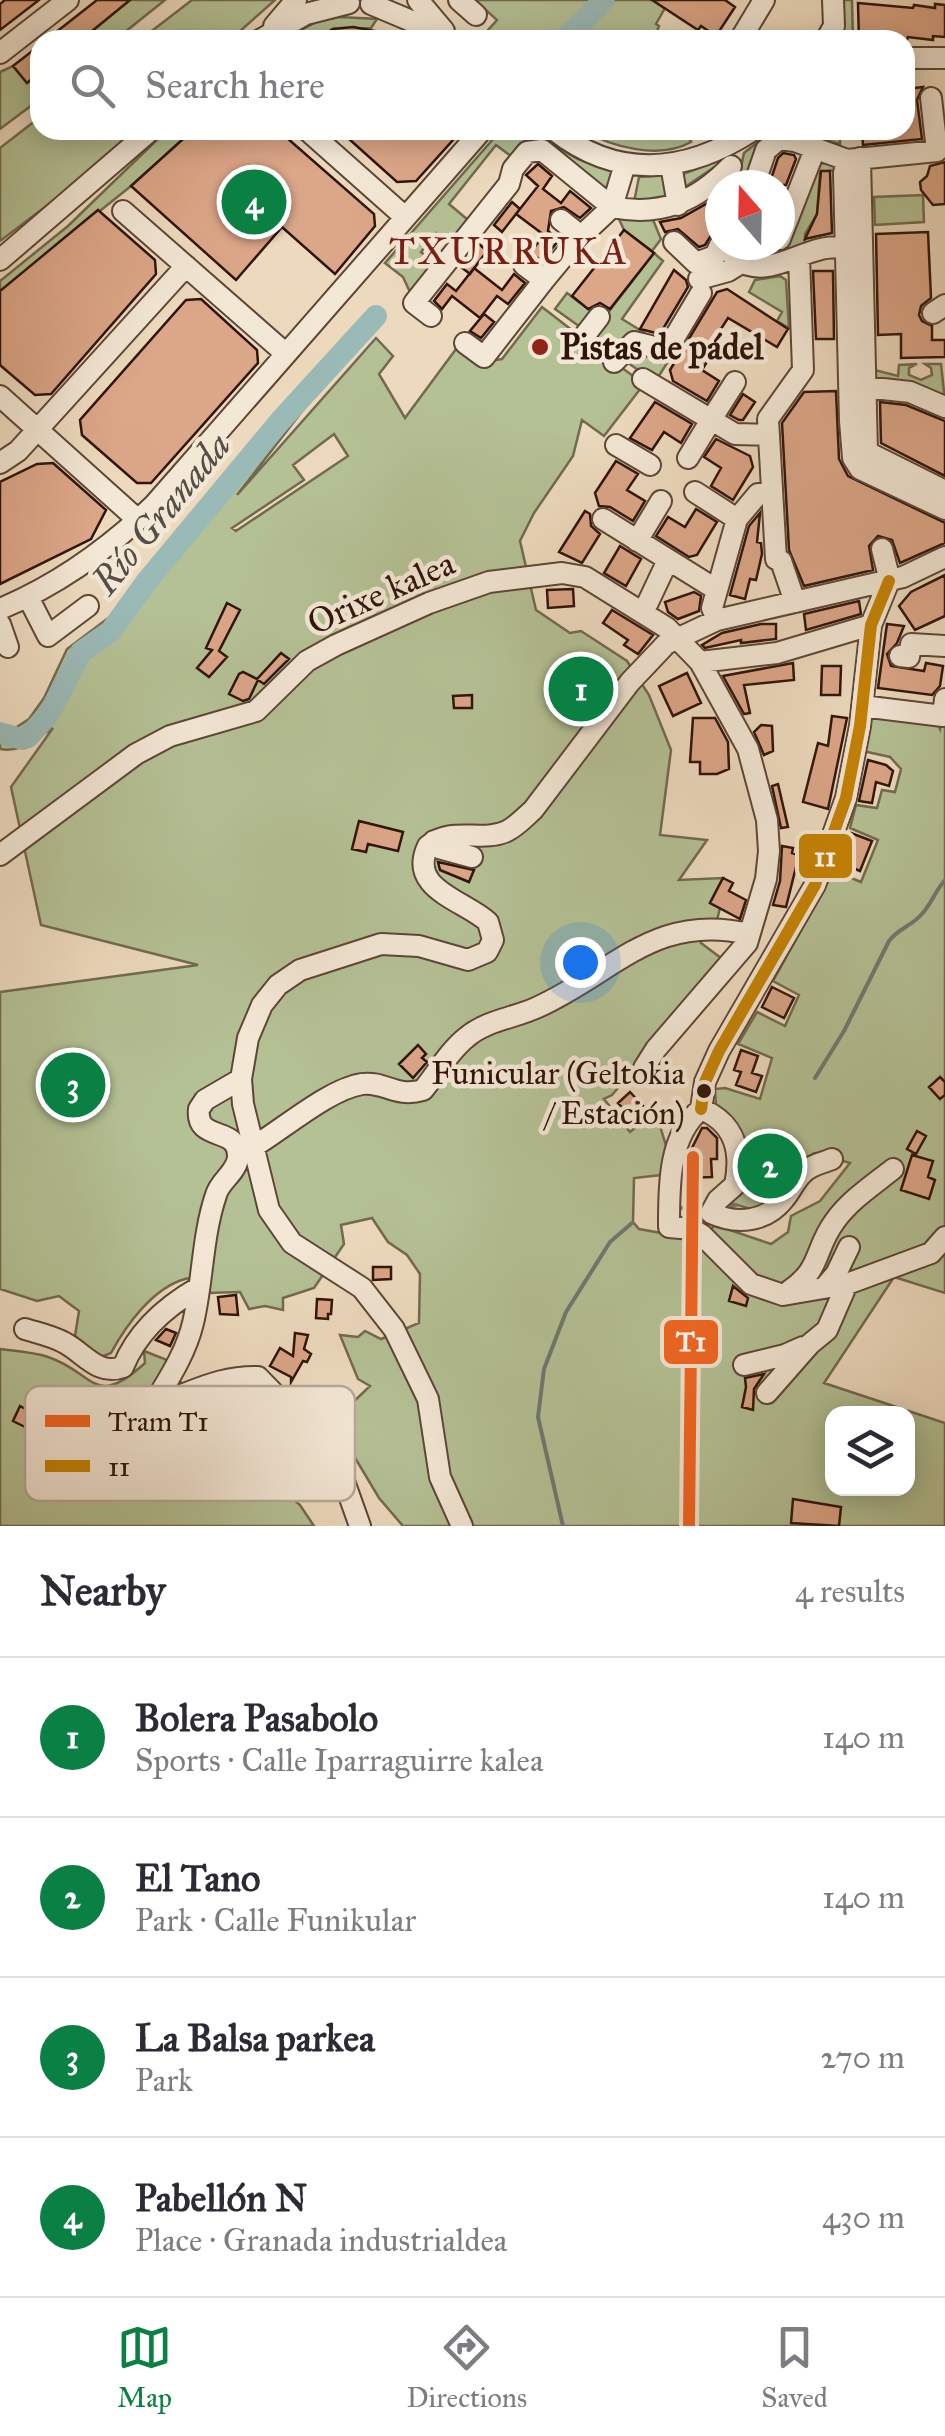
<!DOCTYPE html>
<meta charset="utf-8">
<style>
body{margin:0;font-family:"IM FELL Great Primer",serif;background:#f7f7f7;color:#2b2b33}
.controls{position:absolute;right:30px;bottom:30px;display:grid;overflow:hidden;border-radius:20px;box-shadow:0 5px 25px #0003}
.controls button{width:90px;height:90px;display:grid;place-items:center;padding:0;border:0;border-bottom:2px solid #e1e1e2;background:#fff;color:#2b2b33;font:50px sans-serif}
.compass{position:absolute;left:705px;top:170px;width:90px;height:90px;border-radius:50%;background:#fff;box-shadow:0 5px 25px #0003;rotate:340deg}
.you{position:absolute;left:580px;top:962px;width:35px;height:35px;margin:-25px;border:8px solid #fff;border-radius:50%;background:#1a73e8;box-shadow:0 0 0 15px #1a73e833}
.badge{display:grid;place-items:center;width:65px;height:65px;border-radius:50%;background:#0b8043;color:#fff;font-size:32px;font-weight:700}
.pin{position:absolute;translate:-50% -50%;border:5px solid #fff;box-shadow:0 2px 10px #0006}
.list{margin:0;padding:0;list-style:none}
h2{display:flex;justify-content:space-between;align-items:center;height:130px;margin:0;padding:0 40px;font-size:42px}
h2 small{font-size:32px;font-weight:400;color:#7c7c81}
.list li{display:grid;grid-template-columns:65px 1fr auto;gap:30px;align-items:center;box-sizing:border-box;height:160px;padding:0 40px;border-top:2px solid #e1e1e2}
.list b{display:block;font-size:38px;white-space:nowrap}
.list p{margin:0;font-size:32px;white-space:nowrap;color:#7c7c81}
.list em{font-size:32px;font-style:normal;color:#7c7c81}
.icon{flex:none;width:55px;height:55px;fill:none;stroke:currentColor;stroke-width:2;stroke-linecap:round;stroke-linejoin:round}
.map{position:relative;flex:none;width:945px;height:1526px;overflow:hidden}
.search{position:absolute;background:#fff;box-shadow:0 5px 25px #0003;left:30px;right:30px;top:30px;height:110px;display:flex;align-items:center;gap:25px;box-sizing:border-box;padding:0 35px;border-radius:30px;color:#7c7c81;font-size:38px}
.sheet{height:770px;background:#fff}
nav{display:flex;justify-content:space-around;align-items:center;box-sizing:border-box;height:140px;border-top:2px solid #e1e1e2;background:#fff;font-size:28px;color:#7c7c81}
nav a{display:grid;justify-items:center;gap:5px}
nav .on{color:#0b8043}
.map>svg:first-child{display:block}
.green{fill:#b4c195;stroke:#726a4f;stroke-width:2.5;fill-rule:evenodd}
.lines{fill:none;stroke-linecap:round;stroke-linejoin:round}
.stream{stroke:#6f7871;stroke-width:4}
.river{stroke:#9abab7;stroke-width:22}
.building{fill:#dca688;stroke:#2f1409;stroke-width:2.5}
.minor-casing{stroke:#5e4636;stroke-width:24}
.minor{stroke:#f3e7d5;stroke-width:20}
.rail{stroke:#2f1409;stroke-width:4;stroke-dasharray:18 18;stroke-linecap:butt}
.bus-1-casing{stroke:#f3e7d5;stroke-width:20}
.bus-1{stroke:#c58202;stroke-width:12}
.tram-1-casing{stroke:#f3e7d5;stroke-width:20}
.tram-1{stroke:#f26522;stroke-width:12}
.poi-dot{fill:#8f2418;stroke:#f3e7d5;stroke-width:4}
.bus-dot{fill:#2f1409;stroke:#f3e7d5;stroke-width:4}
.labels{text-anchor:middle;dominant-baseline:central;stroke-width:9;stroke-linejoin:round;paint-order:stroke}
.bus-label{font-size:32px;fill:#2f1409;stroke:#f3e7d5;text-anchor:end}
.poi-label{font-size:35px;font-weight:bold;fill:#2f1409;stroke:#f3e7d5;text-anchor:start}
.street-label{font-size:35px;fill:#2f1409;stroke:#f3e7d5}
.neighbourhood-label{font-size:38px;letter-spacing:2.5px;fill:#7a1f14;stroke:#f3e7d5}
.water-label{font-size:38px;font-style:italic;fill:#544e46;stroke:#f3e7d5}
.key{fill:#f3e7d5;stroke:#b8a898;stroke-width:2.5}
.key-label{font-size:28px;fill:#2f1409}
.line-badge{stroke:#f3e7d5;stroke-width:4}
.badge-label{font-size:28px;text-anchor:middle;font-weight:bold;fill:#fff}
</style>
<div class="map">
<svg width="945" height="1526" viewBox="0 0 945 1526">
<rect width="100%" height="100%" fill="#eddabe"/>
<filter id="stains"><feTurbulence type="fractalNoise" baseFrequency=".002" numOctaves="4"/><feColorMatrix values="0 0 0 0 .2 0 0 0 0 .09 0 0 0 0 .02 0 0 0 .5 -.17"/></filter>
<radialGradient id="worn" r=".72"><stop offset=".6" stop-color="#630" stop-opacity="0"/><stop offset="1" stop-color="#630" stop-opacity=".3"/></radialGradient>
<path class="green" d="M130 0H165L115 40H81Z
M192 0H275L230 40H140Z
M475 0H599L560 40H479L497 20Z
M604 0H660L665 8 656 24 659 26 654 40H564Z
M839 0H852L853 40H836Z
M339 17 377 19 371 28 333 29 315 40H283L316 22Z
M13 66 27 83 40 72V99L0 129V72Z
M40 117V130H147L0 241V148Z
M167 130H193L131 186 0 291V281L68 226Z
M501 130H530L520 143 527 152 519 162 496 145 449 204 468 220 450 243 436 233 421 252 441 269 419 297 409 290 403 277 385 263Z
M582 130H652L655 134 662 130H685L691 142C659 160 612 147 582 130Z
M773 130H840V144L793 132 776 137 754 185H737L744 153Z
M548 142 578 159 615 171 610 193Z
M731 156 667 199 634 202 639 177 683 174Z
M836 162V170L820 172 817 214 805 234V245L779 252 818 164Z
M923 195 924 222 875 225 874 197Z
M651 215 661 239 652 251 624 230 618 217Z
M654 253 663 261 622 319 666 346 671 357 655 382 624 360 614 362 644 384 604 436 582 420 573 456 534 513 520 541 536 610 570 633 581 631 627 661 649 695 671 750 660 835 707 840 679 880 723 878 710 903 720 908 715 928 706 927 701 943 725 961 612 1095 604 1099 630 1132 650 1116 660 1126 670 1159 661 1175 634 1178 633 1222 639 1229 700 1240 715 1225 771 1244 788 1232 791 1216 820 1201 850 1163 814 1153C792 1170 782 1198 757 1211L724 1201 738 1136 716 1106 715 1089 725 1088 760 1099 772 1058 738 1044 757 1012 785 1026 799 995 773 981 834 871 861 882 878 840 850 828 856 805 877 808 882 790 895 792 901 769 890 757 863 751 868 713 937 722 940 729 945 699V1293L894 1277 824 1383 945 1423V1526H403L379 1498 339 1431 345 1410 370 1386 358 1379 340 1335 358 1337 365 1331 381 1339 419 1323 420 1274 407 1255 388 1242 372 1218 341 1225 344 1244 314 1288 283 1298V1310L265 1306 249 1309 240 1292 208 1293 210 1280C202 1279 192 1277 185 1279 153 1288 126 1325 111 1353L101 1357 75 1336 79 1311 59 1296 37 1301 0 1289V992L198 965 41 925 11 787 53 728C36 738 22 753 0 749V727L12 730 29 719 44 698 67 649 111 616 208 497 376 316 237 495 376 338 393 356 379 374 405 418 459 345 482 362 502 359 542 307 586 341ZM334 434 348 456 236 531 232 528 304 480 293 465ZM832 1414H908V1488H832Z
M780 276 786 280 789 328 777 321 782 312 749 292 755 280Z
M567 293 595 314 583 329 555 309Z
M917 364 909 368V375L921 380 932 375 931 368 925 364H941L945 401 875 382V370L898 376 899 365Z
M0 1349C15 1351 33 1352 48 1357 96 1373 93 1410 145 1363L144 1351 167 1360 197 1408 224 1392 251 1402 226 1455 247 1486 273 1482 300 1505 314 1526H0Z"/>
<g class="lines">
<path class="stream" d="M815 1078 844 1031 889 941C898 929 911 926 921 915 931 905 935 891 945 880
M723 1207 736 1205
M674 1209 709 1205
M563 1526 538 1417 544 1369 566 1312 610 1242 632 1223"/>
<path class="river" d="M564 40 604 0
M529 143 539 130
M0 733 22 739 28 737 49 714 81 652 111 631 147 581 281 420 376 316"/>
</g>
<path class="building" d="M5 0H39L0 30V4Z
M97 0H130L81 40H46Z
M652 0H725L735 7 716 36 701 26 698 30Z
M858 3 913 8 914 5 935 8V4L945 5V37L933 36V40L908 37 907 40H859Z
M353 27 402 36V40H315L333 29Z
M40 45V72L27 83 13 66Z
M923 87 917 100 922 139 863 145 862 130H905V89Z
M193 130H278L374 214 375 226 335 274 282 227 236 280 131 186Z
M339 130H462L416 181 397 182Z
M783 153 794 155 796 159 786 185H769L778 158Z
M945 162V204L933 205 921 190 920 182 927 176 930 166Z
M538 164 552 176 543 189 561 203 570 191 591 208 580 218 564 207 551 211 548 231 559 240 542 261 530 253 544 235 516 214 538 186 526 175Z
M821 171H830L832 233 805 239 817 214Z
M713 200 720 217 707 223 712 234 705 245 699 247 678 229 665 232 660 222 681 218Z
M512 202 520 209 502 232 494 225Z
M98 210 155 260 156 274 51 394 35 395 0 365V291Z
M624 230 654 253 610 309 600 303 588 309 572 296Z
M928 232 931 298 921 306 919 315 922 321 932 326V340H945V357L901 358V334L878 335 876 234Z
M479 244 487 251 470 274 461 267Z
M474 268 502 290 514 274 525 283 508 304 497 296 480 318 452 296 442 309 434 301 447 284 456 291Z
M674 270 686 280 688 287 660 334 640 329Z
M813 271H833L834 339H816Z
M727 289 788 329 777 347 728 318 703 357 708 360 702 370 719 381 707 401 673 381 670 370 717 292Z
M201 299 257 350 258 363 151 483H137L82 435 80 420 186 300Z
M484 314 494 322 481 338 470 331Z
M836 391 839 459 848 476 945 523V543L900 563 892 540 878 536 869 546 873 570 804 586 789 550 782 423 804 392Z
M743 394 755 402 743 420H739L730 415Z
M655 402 692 424 681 443 664 432 652 450 630 438Z
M880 402 906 405 945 421V476L881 443Z
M716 439 750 456 753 467 733 500 711 486 721 468 704 457Z
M616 461 638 474 627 490 645 501 633 521 610 507 599 506 595 493Z
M53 463 106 510 91 539 0 584V482L37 464Z
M696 509 717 522 697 555 689 557 656 536 668 517 685 527Z
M585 511 590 514 591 526 600 534 582 563 559 552Z
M760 513 757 542 761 543 762 554 756 580 750 579 745 599 730 595 749 526Z
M620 546 641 559 626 586 604 573Z
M945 575V616L915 630 899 606 911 592Z
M573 589 574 606 548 608 547 590Z
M694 592 701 596 699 611 678 619 668 612 665 602Z
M859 601 861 614 806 630 804 614Z
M227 603 240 610 219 651 227 657 209 677 197 668 212 650 206 648Z
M612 610 653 635 638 654 624 645 628 640 603 623Z
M761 624H776V639L741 643V640L705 648 702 645 722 633Z
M887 624 904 626 897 643 887 654 891 666 924 671 926 663 943 666 940 686 932 695 878 688Z
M281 653 289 659 264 684 258 680 249 699 243 701 229 694 239 674 243 672 257 679Z
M793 663 794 680 744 685 750 713 744 714 723 676Z
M822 666H841L840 695H821Z
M687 673 701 703 673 716 659 686Z
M472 695V708H454L453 696Z
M832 716 847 718 828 809 803 802 818 743 828 746Z
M693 718H715L728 742 729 769 717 774H700V762H690Z
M761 725 772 726 773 751 764 755 754 732Z
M868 760 886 765 893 771 889 786 876 782 872 803 859 801Z
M778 784 788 827 781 828 772 786Z
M359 821 403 832 398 851 368 844 366 852 352 849Z
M851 833 872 841 860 871 839 862Z
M782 846 793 848 792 853 799 855 786 907 773 905 780 881Z
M438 862 474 870 469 882 440 870Z
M723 878 733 883 729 891 746 900 740 919 710 903Z
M772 987 794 998 784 1018 762 1007Z
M418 1045 426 1054 422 1058 427 1062 413 1078 399 1064Z
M741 1050 758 1056 752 1073 762 1076 756 1092 736 1085 741 1072 734 1070Z
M940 1077 945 1082V1095L940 1099 929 1087Z
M630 1092 643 1106 631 1117 618 1103Z
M702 1128H707L717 1138V1159H711L712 1177 685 1178 690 1152Z
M917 1131 926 1136 916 1154 907 1149Z
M912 1155 933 1161 928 1177 935 1180 929 1199 901 1190Z
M373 1267H391V1279L373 1280Z
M733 1286 748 1298 746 1306 729 1301Z
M236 1295 238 1315 220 1314 218 1297Z
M317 1299 332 1300 331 1314H328V1319L316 1318Z
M166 1329 176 1333 170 1346 156 1340Z
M295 1333 308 1335 304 1349 311 1354 307 1362 303 1361 291 1382V1377L270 1366 280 1348 293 1356Z
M764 1374 754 1389 753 1410 742 1407 746 1387 745 1378Z
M20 1406 35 1414 25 1427 13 1421Z
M793 1499 841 1507 839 1526 791 1523Z"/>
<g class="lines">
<defs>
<path id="minor" d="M418 0 444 31
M459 0 476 15
M371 4 428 28 449 40
M274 26 296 0
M260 40 306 14 349 3
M740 40 764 0
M826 40 834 26 833 0
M0 53 68 0
M905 58H945
M931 98 937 151 847 160 844 173 850 421 853 458 860 469 945 509
M307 130 405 217
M554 130C619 181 687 173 753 130
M860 158 867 452 945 491
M671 165 678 205
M754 185 766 150 779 139 795 141 847 160
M123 211 285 353
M561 220 581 236
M780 239 815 149
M674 242 696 263 715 256 720 245
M734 245V258C763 279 791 256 821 249 828 247 838 247 846 247
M0 260 151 130
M524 265 544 280
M699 279 728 271 741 263
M933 313 945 305
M431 316 414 303 509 184 513 169 527 152 542 150 612 207 625 164
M582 339 599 317
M465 343 484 357 544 280 578 239 612 207C661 217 697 201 731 166
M614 362 634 342 667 350 701 293
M643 379 735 434 769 435
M865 387 910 392 945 407
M0 396 138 520
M714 415 735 382
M616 445 650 465
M688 458 708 425
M0 463 18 451 186 266
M695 492 737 519
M603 519 717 590
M637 541 661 501
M882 549 890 581
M28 597 48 636 88 606
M795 602 781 561 776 559 768 419 803 370 799 257
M0 609C58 585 109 548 154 505L482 130
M643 613 668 560
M717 620 712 608 737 519 758 494H771
M0 624 8 647
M900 656 909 657 911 644 945 646
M700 662 777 653 871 625
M862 706 943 716 945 699
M434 841 439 848 472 857
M0 855 136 754 170 736 256 711 307 661 336 645 429 603 489 582 562 573 585 577 667 628 700 662 748 749 767 820 769 851 766 879 747 943 656 1049 644 1068
M241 1079 205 1100 199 1109C195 1143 238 1125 238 1156 238 1172 220 1180 216 1195 202 1236 203 1282 193 1323 186 1353 168 1380 153 1405 191 1394 216 1376 258 1377L295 1415 320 1433 334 1453 360 1526
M701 1109 705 1082 719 1051 815 885 846 798 860 726 871 625 889 581
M701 1109C668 1136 669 1188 669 1227L692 1229 702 1235 751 1284 783 1295 847 1284 931 1253 945 1237
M701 1109C735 1123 742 1151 735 1185L718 1200 711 1213C737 1225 766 1222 784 1199 791 1191 795 1180 803 1173 810 1165 823 1163 832 1159
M253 1147C282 1130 329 1089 362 1084 385 1081 395 1098 423 1090 437 1073 449 1051 467 1037 487 1020 515 1018 538 1007 615 972 655 912 749 934
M824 1288 836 1274 849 1247
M789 1291C822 1269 814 1249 835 1221 850 1200 873 1185 893 1169
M25 1329C38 1333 53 1336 65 1343 85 1354 98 1376 123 1367 137 1332 165 1307 198 1288
M744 1365 785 1355 803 1347
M767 1393 810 1344 827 1330 847 1284
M38 1429 52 1446 63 1477 76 1487H100L123 1469 140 1425 153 1405
M462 1526 440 1477 428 1399 394 1329 362 1288 292 1243 269 1210 243 1104 241 1079 248 1038 262 1005 278 985 300 970 381 944 419 946 468 960 487 952 493 940 488 922C464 900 407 889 428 846 452 826 482 843 507 831 517 826 525 817 533 810L630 682 666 644 717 620 903 577 945 557"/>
</defs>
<use href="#minor" class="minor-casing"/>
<use href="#minor" class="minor"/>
<path class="rail" d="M689 1526 693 1157"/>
<defs>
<path id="bus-1" d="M701 1109 705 1082 719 1051 815 885 846 798 860 726 871 625 889 581"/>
</defs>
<use href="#bus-1" class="bus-1-casing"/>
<use href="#bus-1" class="bus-1"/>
<defs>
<path id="tram-1" d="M689 1526 693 1157"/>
</defs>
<use href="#tram-1" class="tram-1-casing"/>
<use href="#tram-1" class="tram-1"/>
</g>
<circle class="poi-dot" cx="540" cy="347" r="10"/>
<circle class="bus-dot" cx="704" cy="1091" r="9"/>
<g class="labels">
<g class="bus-label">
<text x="685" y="1073">Funicular (Geltokia<tspan x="685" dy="40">/ Estación)</tspan></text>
</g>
<g class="poi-label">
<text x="560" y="347">Pistas de pádel</text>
</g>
<g class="street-label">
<text transform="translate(381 593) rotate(-24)">Orixe kalea</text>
</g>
<g class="neighbourhood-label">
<text x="509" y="251">TXURRUKA</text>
</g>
<g class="water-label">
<text transform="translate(161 513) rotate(-51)">Río Granada</text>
</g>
</g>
<rect x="25" y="1386" width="330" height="115" rx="15" class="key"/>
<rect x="45" y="1415" width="45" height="12" fill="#f26522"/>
<rect x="45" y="1460" width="45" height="12" fill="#c58202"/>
<g class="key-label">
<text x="108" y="1431">Tram T1</text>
<text x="108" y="1476">11</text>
</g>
<g class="line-badge">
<rect x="797" y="832" width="57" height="48" rx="10" fill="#c58202"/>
<rect x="662" y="1318" width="58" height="48" rx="10" fill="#f26522"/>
</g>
<g class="badge-label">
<text x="825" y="866">11</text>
<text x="691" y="1351">T1</text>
</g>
<rect width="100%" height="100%" filter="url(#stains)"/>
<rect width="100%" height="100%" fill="url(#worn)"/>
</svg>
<div class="controls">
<button><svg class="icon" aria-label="layers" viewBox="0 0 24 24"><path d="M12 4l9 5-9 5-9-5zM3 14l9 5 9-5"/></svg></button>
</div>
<svg class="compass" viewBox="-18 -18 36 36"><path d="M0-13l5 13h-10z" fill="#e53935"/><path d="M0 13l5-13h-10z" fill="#7c7c81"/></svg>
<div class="you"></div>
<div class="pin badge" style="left:581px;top:689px">1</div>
<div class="pin badge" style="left:770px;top:1166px">2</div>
<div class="pin badge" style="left:73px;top:1085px">3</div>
<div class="pin badge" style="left:254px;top:202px">4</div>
<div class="search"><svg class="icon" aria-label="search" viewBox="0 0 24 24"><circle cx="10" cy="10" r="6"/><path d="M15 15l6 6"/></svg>Search here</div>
</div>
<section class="sheet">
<h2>Nearby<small>4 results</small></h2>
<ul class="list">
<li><span class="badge">1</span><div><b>Bolera Pasabolo</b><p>Sports · Calle Iparraguirre kalea</p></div><em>140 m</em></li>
<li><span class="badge">2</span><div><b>El Tano</b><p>Park · Calle Funikular</p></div><em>140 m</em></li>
<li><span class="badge">3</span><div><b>La Balsa parkea</b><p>Park</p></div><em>270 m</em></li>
<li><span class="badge">4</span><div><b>Pabellón N</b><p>Place · Granada industrialdea</p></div><em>430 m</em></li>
</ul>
</section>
<nav>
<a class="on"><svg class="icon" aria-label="map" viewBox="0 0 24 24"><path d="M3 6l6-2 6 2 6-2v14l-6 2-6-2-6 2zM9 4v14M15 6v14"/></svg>Map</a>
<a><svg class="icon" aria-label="directions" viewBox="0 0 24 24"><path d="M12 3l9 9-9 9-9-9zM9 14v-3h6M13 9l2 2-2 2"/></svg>Directions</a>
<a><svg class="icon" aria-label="saved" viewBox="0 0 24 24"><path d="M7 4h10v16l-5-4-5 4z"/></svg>Saved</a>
</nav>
